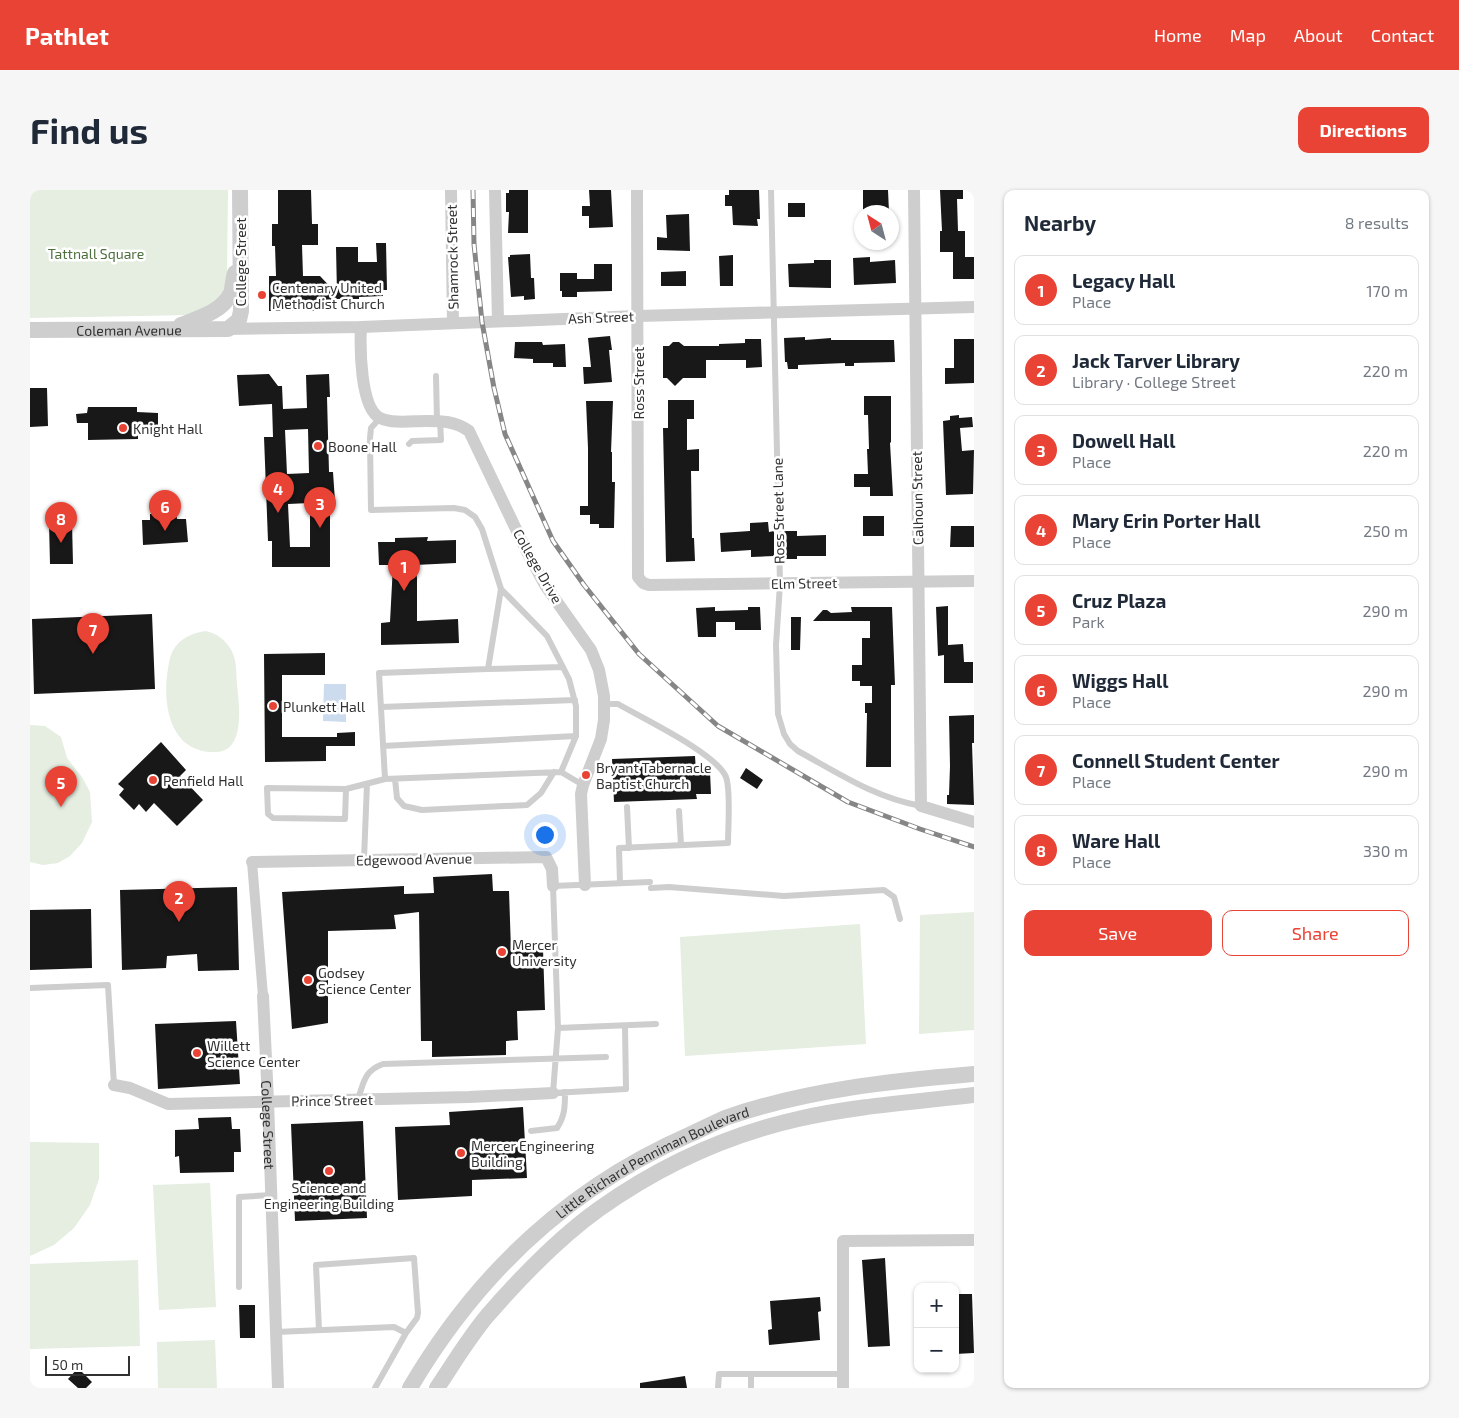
<!DOCTYPE html>
<meta charset="utf-8">
<style>
body{margin:0;font-family:"Exo 2",sans-serif;background:#f6f6f7;color:#1f2937}
.controls{position:absolute;right:15px;bottom:15px;display:grid;overflow:hidden;border-radius:10px;box-shadow:0 1px 4px #0004}
.controls button{width:45px;height:45px;display:grid;place-items:center;padding:0;border:0;border-bottom:1px solid #e0e1e3;background:#fff;color:#1f2937;font:25px sans-serif}
.compass{position:absolute;left:824px;top:15px;width:45px;height:45px;border-radius:50%;background:#fff;box-shadow:0 1px 4px #0004;rotate:324deg}
.scale{position:absolute;left:15px;bottom:12px;width:85px;box-sizing:border-box;padding-left:5px;border:2px solid #313131;border-top:0;font-size:14px;line-height:18px;white-space:nowrap;color:#313131;-webkit-text-stroke:4px #fff;paint-order:stroke}
.you{position:absolute;left:514px;top:644px;width:18px;height:18px;margin:-12px;border:4px solid #fff;border-radius:50%;background:#1a73e8;box-shadow:0 0 0 8px #1a73e833}
.badge{display:grid;place-items:center;width:32px;height:32px;border-radius:50%;background:#e84334;color:#fff;font-size:16px;font-weight:700}
.pin{position:absolute;translate:-50% -41px;filter:drop-shadow(0 1px 2px #0008)}
.pin::after{content:'';position:absolute;top:26px;width:18px;height:15px;background:inherit;clip-path:polygon(0 0,100% 0,50% 100%)}
.list{margin:0;padding:0;list-style:none}
h2{display:flex;justify-content:space-between;align-items:center;height:65px;margin:0;padding:0 20px;font-size:21px}
h2 small{font-size:16px;font-weight:400;color:#747a83}
.list li{display:grid;grid-template-columns:32px 1fr auto;gap:15px;align-items:center;box-sizing:border-box;height:70px;margin:0 10px 10px;padding:0 10px;border:1px solid #e0e1e3;border-radius:10px}
.list b{display:block;font-size:19px;white-space:nowrap}
.list p{margin:0;font-size:16px;white-space:nowrap;color:#747a83}
.list em{font-size:16px;font-style:normal;color:#747a83}
.actions{display:flex;gap:10px;padding:15px 20px}
.actions a{flex:1;padding:11px 0;border:1px solid #e84334;border-radius:10px;text-align:center;font-size:18px;color:#e84334}
.actions .main{background:#e84334;color:#fff}
.map{position:relative;flex:none;width:944px;height:1198px;overflow:hidden;border-radius:10px}
header{display:flex;align-items:center;gap:30px;box-sizing:border-box;height:70px;padding:0 25px;background:#e84334;color:#fff}
header strong{font-size:24px}
nav{display:flex;gap:28px;margin-inline-start:auto;font-size:18px}
.intro{display:flex;align-items:center;justify-content:space-between;box-sizing:border-box;height:120px;padding:0 30px}
h1{margin:0;font-size:35px}
.button{padding:12px 22px;border-radius:10px;background:#e84334;color:#fff;font-size:18px;font-weight:700}
main{display:flex;gap:30px;padding:0 30px}
aside{flex:1;background:#fff;border-radius:10px;box-shadow:0 1px 4px #0004}
.map>svg:first-child{display:block}
.green{fill:#e5eee0}
.water{fill:#ccdbee}
.building{fill:#181818;fill-rule:evenodd}
.lines{fill:none;stroke-linecap:round;stroke-linejoin:round}
.service{stroke:#cecece;stroke-width:6}
.pedestrian{stroke:#cecece;stroke-width:10}
.minor{stroke:#cecece;stroke-width:12}
.tertiary{stroke:#cecece;stroke-width:16}
.rail-casing{stroke:#868686;stroke-width:5}
.rail{stroke:#fff;stroke-width:3;stroke-dasharray:9;stroke-linecap:butt}
.poi-dot{fill:#e84334;stroke:#fff;stroke-width:2}
.labels{text-anchor:middle;dominant-baseline:central;stroke-width:5;stroke-linejoin:round;paint-order:stroke}
.park-label{font-size:14px;fill:#4d6f3d;stroke:#fff}
.street-label{font-size:14px;fill:#313131;stroke:#fff}
.poi-label{font-size:14px;fill:#313131;stroke:#fff;text-anchor:start}
</style>
<header>
<strong>Pathlet</strong>
<nav><a>Home</a><a>Map</a><a>About</a><a>Contact</a></nav>
</header>
<div class="intro"><h1>Find us</h1><a class="button">Directions</a></div>
<main>
<div class="map">
<svg width="944" height="1198" viewBox="0 0 944 1198">
<rect width="100%" height="100%" fill="#fff"/>
<path class="green" d="M0 0H198L197 87 196 94 188 112 161 125 0 128Z
M176 441C187 444 193 448 200 458 207 468 206 482 207 494 209 514 216 561 186 562 142 564 133 519 137 485 139 475 139 464 146 456 154 446 164 443 176 441Z
M0 535 15 536 31 547 37 568 52 587 60 602 62 632 52 653 40 666 28 673 13 675 0 672Z
M944 722V840L889 844 890 725Z
M830 734 836 854 655 866 650 747Z
M0 952 69 953V989L60 1015 44 1038 24 1055 0 1066Z
M180 993 186 1117 129 1120 123 995Z
M108 1070 110 1156 0 1159V1074Z
M185 1150 187 1198H128L127 1152Z"/>
<path class="water" d="M294 494H316V532L293 531Z"/>
<path class="building" d="M248 0H281L282 34H288V55H272L273 86H290L307 104 306 57H328V72H347L346 53H356L357 100H353V106L329 107V109H302L290 121H239V86H246L245 56H242V34H248Z
M479 0H498V43H478L479 22H476V3H479Z
M559 0H581L583 37 559 38V26H552V16H560Z
M699 0H729L730 29H727L728 36 703 35 702 16H695V5H699Z
M833 0H858L859 22H833Z
M910 0H933V9H927L928 41H935V67H944V89H923V62H910V41H912Z
M758 13H775V27H758Z
M659 24 660 61 627 60V47L637 48 636 25Z
M500 64 501 88H504L505 109 494 110V106L481 107 478 67H480V65Z
M703 65V96H690L689 66Z
M840 67V72L865 70 866 93 824 95 823 68Z
M784 70H801V98L759 97 758 74 784 73Z
M564 74H582V101L547 102V107H532V101H530V83H547V89H564Z
M656 81V96H631V82Z
M580 146 582 160H579L582 192 554 194 553 177H561L558 148Z
M775 147V150L801 148V150H864L865 172 824 173V176H815V173L768 175V179H758L757 172H755L754 148Z
M715 149H731L732 177 716 178V170H676V188H653L645 196 637 188H633V156H639L643 152H649L654 156H689V154L715 153Z
M924 149H944V193L915 194V178H924Z
M485 152H512L513 155 535 154 536 177H523V173H503V169L484 168Z
M239 184 248 196H252L253 219 277 218 276 185 299 184 300 207H297L299 282H303L305 311 300 312V377H242V351H238L234 247H243L242 214 209 216 207 185ZM278 239 279 283 257 284 255 240ZM280 313V357H260L258 314Z
M0 198H17L18 236 0 237Z
M834 206H861V252L860 253 863 306H840V297H824V284H838L837 259H839L838 225H834Z
M638 210H664V229H657V260L669 259V281H661L662 348H664L665 371 636 372 633 238H638Z
M556 211H583L581 262H582V292H585L584 338H569V334H560V325H550V316H558V258Z
M58 217H107V222L128 223V244H108V249L58 250V233H47L46 224 57 223Z
M929 225V228L942 227 943 237 930 238 932 261 944 260 943 304 916 305 913 231 920 230V226Z
M146 323 147 329H156L158 352 113 355 112 330H120V324Z
M833 326H854V346H833Z
M32 332H42L43 374H20L19 333Z
M738 332 739 342 744 341V366L721 367V360L691 362 690 343 720 341V333Z
M921 336H944V357H920Z
M754 341H767V346L796 345V366H767V369H755Z
M398 347 397 351 426 350V373L385 375 387 388V431L428 429 429 453 351 455V433L360 432 363 375H349L348 352H365V348Z
M918 416V455L933 454 934 472H943V493H914V465L908 466 906 417Z
M685 417V421L718 420V417H730L731 440H705V432H686V447H668L666 418Z
M821 417H862L865 495H861V577H836L837 523H835V513H842V496H830V491H822V475H832V448H840V431H783L793 420H797L801 423 822 422Z
M122 424 125 499 4 504 2 429Z
M761 427H771L770 460H761Z
M295 463V485H252V547H307V543L325 542V556H296V571L235 572 234 464Z
M944 525V553H942L944 615 917 614V605H919L920 576 919 526Z
M131 552 156 580 150 586 173 610 147 636 124 613 116 622 109 614 104 620 89 605 94 599 88 594Z
M665 566 666 582H680L681 604H666L667 609 584 612 582 569Z
M716 578 733 590 727 599 710 588Z
M462 684 463 701H479L481 760 513 759 515 820 487 821 488 850 476 851V865L402 867V851H391L389 722 364 725 366 739 298 741V833L262 839 252 702 374 696V704L404 703 403 687Z
M207 697 209 780 168 781 167 764 137 766 136 778 92 780 90 700Z
M61 719 62 778 0 780V720Z
M206 831 210 894 128 899 125 834Z
M493 917 497 988 442 990V1006L368 1010 365 937 420 935 419 922Z
M201 927 202 939H210L211 962H204V982L150 983 149 966 145 967V940L169 939 168 928Z
M333 931 337 1028 265 1031 261 934Z
M855 1068 860 1156 838 1157 832 1070Z
M925 1104H942L944 1163 925 1164Z
M790 1107 791 1121 788 1122 790 1150 739 1155 738 1140 742 1139 740 1111Z
M209 1115H225V1148H210Z
M48 1178 62 1192 56 1198H48L38 1189Z
M655 1186 657 1198H610V1193Z"/>
<g class="lines">
<path class="service" d="M741 0 750 394 746 455 748 524 754 544 760 554 768 561C808 583 845 608 891 616
M406 186 407 231
M350 228 341 238 340 248 341 320 424 318 435 320 445 327 452 339 471 399 458 479 349 483 355 589 531 582 546 546V516L539 489 517 446 471 399
M379 254 382 251 411 250 410 231
M458 479 533 477
M574 514H588C612 528 686 563 696 587 701 601 698 637 698 653L589 658 590 693
M351 517 545 510
M353 556 546 546
M531 582 553 595
M365 589 367 608 374 616 392 620 497 615 511 603 524 582
M316 599 315 629 243 628 238 624 237 598 316 599 355 589
M597 617 599 658
M649 621 651 655
M334 669 337 594
M621 698 639 697 754 706 854 700 864 707 870 729
M0 798 78 795 84 895
M595 836 596 899 523 903 528 838 523 696 620 692
M528 838 626 834
M328 909C334 892 334 881 353 874L576 867
M501 941 527 938C535 926 535 916 535 902
M209 1097V1007L242 1005
M289 1140 286 1075 384 1068 388 1123 387 1128 376 1143
M246 1142 364 1137 376 1143 345 1198
M688 1198 689 1184H813
M721 1198V1184"/>
<path class="pedestrian" d="M222 672 233 806"/>
<g class="minor">
<path d="M421 0 423 133"/>
<path d="M465 0 468 131"/>
<path d="M607 0 608 387 613 393 619 395 944 391"/>
<path d="M884 0 891 616 944 632"/>
<path d="M331 137C330 157 330 218 350 228 363 234 382 231 396 231 412 231 425 231 439 241L497 362 515 395 561 460 569 480 574 506V530L571 549 553 595 551 604 555 695"/>
<path d="M198 139 331 137 608 126 944 117"/>
<path d="M222 672 516 667 522 679 523 696"/>
<path id="s1" d="M233 806 238 911 248 1198"/>
<path d="M84 895 100 898 138 914 439 907 523 903"/>
<path d="M813 1198V1051L944 1050"/>
</g>
<g class="tertiary">
<path d="M151 135C169 128 192 122 201 103 203 97 203 89 205 83"/>
<path id="s2" d="M0 140 198 139 209 130 211 121 210 0"/>
<path id="s3" d="M380 1198C447 1084 539 997 661 944 672 939 684 933 695 928 775 900 860 891 944 884"/>
<path d="M407 1198C423 1174 438 1149 457 1126 490 1088 527 1049 569 1019 628 977 697 945 768 929 825 916 885 912 944 905"/>
</g>
<defs>
<path id="rail" d="M443 0 444 54 452 132 464 198 475 244 523 351 554 395 609 464 688 536 818 612 890 639 944 657"/>
</defs>
<use href="#rail" class="rail-casing"/>
<use href="#rail" class="rail"/>
</g>
<g class="poi-dot">
<circle cx="232" cy="105" r="5"/>
<circle cx="93" cy="238" r="5"/>
<circle cx="288" cy="256" r="5"/>
<circle cx="243" cy="516" r="5"/>
<circle cx="556" cy="585" r="5"/>
<circle cx="123" cy="590" r="5"/>
<circle cx="472" cy="762" r="5"/>
<circle cx="278" cy="790" r="5"/>
<circle cx="167" cy="863" r="5"/>
<circle cx="431" cy="963" r="5"/>
<circle cx="299" cy="981" r="5"/>
</g>
<g class="labels">
<g class="park-label">
<text x="66" y="63">Tattnall Square</text>
</g>
<g class="street-label">
<text transform="translate(422 67) rotate(-91)">Shamrock Street</text>
<text transform="translate(210 72) rotate(-90)">College Street</text>
<text transform="translate(571 127) rotate(-2)">Ash Street</text>
<text stroke="none"><textPath href="#s2" startOffset="99">Coleman Avenue</textPath></text>
<text transform="translate(608 193) rotate(-90)">Ross Street</text>
<text transform="translate(887 308) rotate(-91)">Calhoun Street</text>
<text transform="translate(748 321) rotate(-91)">Ross Street Lane</text>
<text transform="translate(508 376) rotate(60)">College Drive</text>
<text transform="translate(774 393) rotate(-1)">Elm Street</text>
<text transform="translate(384 669) rotate(-1)">Edgewood Avenue</text>
<text transform="translate(302 910) rotate(-1)">Prince Street</text>
<text stroke="none"><textPath href="#s1" startOffset="129">College Street</textPath></text>
<text stroke="none"><textPath href="#s3" startOffset="338">Little Richard Penniman Boulevard</textPath></text>
</g>
<g class="poi-label">
<text x="242" y="97">Centenary United<tspan x="242" dy="16">Methodist Church</tspan></text>
<text x="103" y="238">Knight Hall</text>
<text x="298" y="256">Boone Hall</text>
<text x="253" y="516">Plunkett Hall</text>
<text x="566" y="577">Bryant Tabernacle<tspan x="566" dy="16">Baptist Church</tspan></text>
<text x="133" y="590">Penfield Hall</text>
<text x="482" y="754">Mercer<tspan x="482" dy="16">University</tspan></text>
<text x="288" y="782">Godsey<tspan x="288" dy="16">Science Center</tspan></text>
<text x="177" y="855">Willett<tspan x="177" dy="16">Science Center</tspan></text>
<text x="441" y="955">Mercer Engineering<tspan x="441" dy="16">Building</tspan></text>
<text x="299" y="997" text-anchor="middle">Science and<tspan x="299" dy="16">Engineering Building</tspan></text>
</g>
</g>
</svg>
<div class="controls">
<button>+</button>
<button>−</button>
</div>
<svg class="compass" viewBox="-18 -18 36 36"><path d="M0-13l5 13h-10z" fill="#e53935"/><path d="M0 13l5-13h-10z" fill="#747a83"/></svg>
<div class="scale">50 m</div>
<div class="you"></div>
<div class="pin badge" style="left:374px;top:401px">1</div>
<div class="pin badge" style="left:149px;top:732px">2</div>
<div class="pin badge" style="left:290px;top:338px">3</div>
<div class="pin badge" style="left:248px;top:323px">4</div>
<div class="pin badge" style="left:31px;top:617px">5</div>
<div class="pin badge" style="left:135px;top:341px">6</div>
<div class="pin badge" style="left:63px;top:464px">7</div>
<div class="pin badge" style="left:31px;top:353px">8</div>
</div>
<aside>
<h2>Nearby<small>8 results</small></h2>
<ul class="list">
<li><span class="badge">1</span><div><b>Legacy Hall</b><p>Place</p></div><em>170 m</em></li>
<li><span class="badge">2</span><div><b>Jack Tarver Library</b><p>Library · College Street</p></div><em>220 m</em></li>
<li><span class="badge">3</span><div><b>Dowell Hall</b><p>Place</p></div><em>220 m</em></li>
<li><span class="badge">4</span><div><b>Mary Erin Porter Hall</b><p>Place</p></div><em>250 m</em></li>
<li><span class="badge">5</span><div><b>Cruz Plaza</b><p>Park</p></div><em>290 m</em></li>
<li><span class="badge">6</span><div><b>Wiggs Hall</b><p>Place</p></div><em>290 m</em></li>
<li><span class="badge">7</span><div><b>Connell Student Center</b><p>Place</p></div><em>290 m</em></li>
<li><span class="badge">8</span><div><b>Ware Hall</b><p>Place</p></div><em>330 m</em></li>
</ul>
<div class="actions"><a class="main">Save</a><a>Share</a></div>
</aside>
</main>
